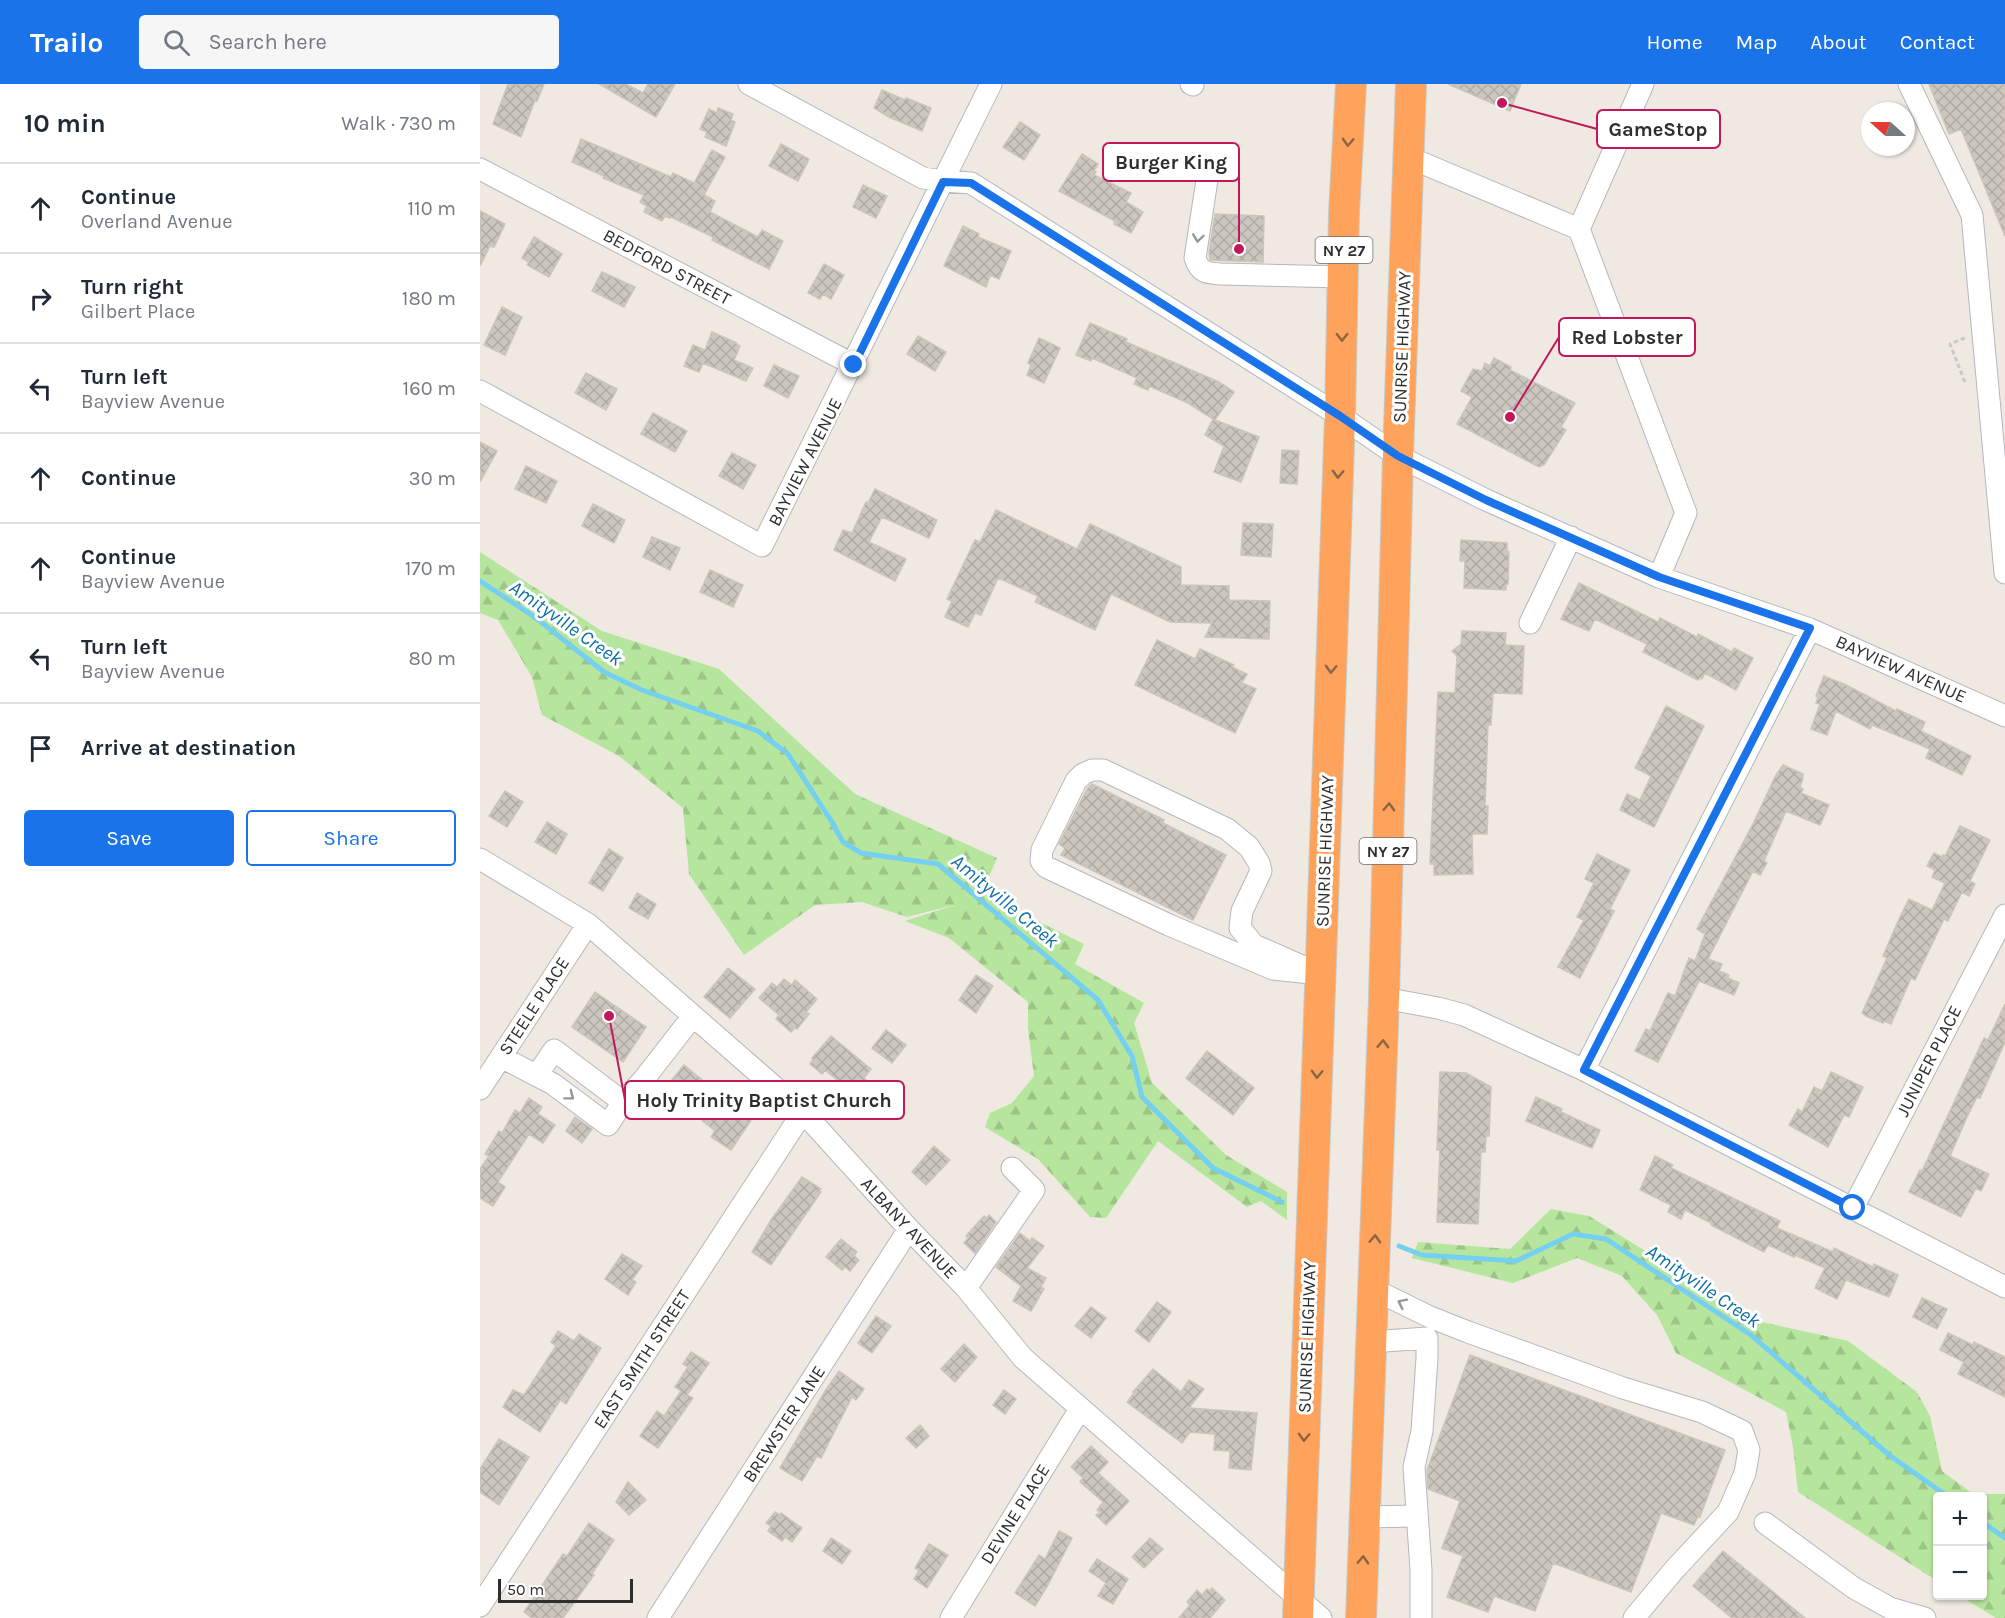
<!DOCTYPE html>
<meta charset="utf-8">
<style>
body{margin:0;font-family:Karla,sans-serif;background:#f6f6f7;color:#1f2937}
.controls{position:absolute;right:18px;bottom:18px;display:grid;overflow:hidden;border-radius:6px;box-shadow:0 2px 4px #0004}
.controls button{width:54px;height:54px;display:grid;place-items:center;padding:0;border:0;border-bottom:2px solid #e0e1e3;background:#fff;color:#1f2937;font:30px sans-serif}
.compass{position:absolute;left:1381px;top:18px;width:54px;height:54px;border-radius:50%;background:#fff;box-shadow:0 2px 4px #0004;rotate:291deg}
.scale{position:absolute;left:18px;bottom:15px;width:135px;box-sizing:border-box;padding-left:6px;border:3px solid #2e2e2e;border-top:0;font-size:16px;line-height:21px;white-space:nowrap;color:#2e2e2e;-webkit-text-stroke:4px #fff;paint-order:stroke}
.stop{position:absolute;width:18px;height:18px;margin:-14px;border:4px solid #1a73e8;border-radius:50%;background:#fff}
.stop.end{background:#1a73e8;border-color:#fff;box-shadow:0 2px 6px #0008}
.list{margin:0;padding:0;list-style:none}
h2{display:flex;justify-content:space-between;align-items:center;height:78px;margin:0;padding:0 24px;font-size:26px}
h2 small{font-size:20px;font-weight:400;color:#747a83}
.list li{display:grid;grid-template-columns:39px 1fr auto;gap:18px;align-items:center;box-sizing:border-box;height:90px;padding:0 24px;border-top:2px solid #e0e1e3}
.list b{display:block;font-size:22px;white-space:nowrap}
.list p{margin:0;font-size:20px;white-space:nowrap;color:#747a83}
.list em{font-size:20px;font-style:normal;color:#747a83}
.actions{display:flex;gap:12px;padding:18px 24px}
.actions a{flex:1;padding:14px 0;border:2px solid #1a73e8;border-radius:6px;text-align:center;font-size:21px;color:#1a73e8}
.actions .main{background:#1a73e8;color:#fff}
.icon{flex:none;width:33px;height:33px;fill:none;stroke:currentColor;stroke-width:2;stroke-linecap:round;stroke-linejoin:round}
.map{position:relative;flex:none;width:1525px;height:1534px;overflow:hidden}
header{display:flex;align-items:center;gap:36px;box-sizing:border-box;height:84px;padding:0 30px;background:#1a73e8;color:#fff}
header strong{font-size:28px}
nav{display:flex;gap:33px;margin-inline-start:auto;font-size:21px}
.search{width:420px;height:54px;background:#f6f6f7;display:flex;align-items:center;gap:15px;box-sizing:border-box;padding:0 21px;border-radius:6px;color:#747a83;font-size:22px}
main{display:flex}
aside{flex:1;background:#fff}
.map>svg:first-child{display:block}
.forest{fill:url(#forest-firs)}
.lines{fill:none;stroke-linecap:round;stroke-linejoin:round}
.stream{stroke:#75cff0;stroke-width:5}
.building{fill:url(#building-cross-hatch);stroke:#cbc5ba;stroke-width:1.5}
.minor-casing{stroke:#b4b7c1;stroke-width:23}
.highway-casing{stroke:#c9c9c9;stroke-width:32}
.path{stroke:#c9c9c9;stroke-width:3;stroke-dasharray:4.5 3;stroke-linecap:butt}
.minor{stroke:#fff;stroke-width:21}
.highway{stroke:#ffa35c;stroke-width:30}
.oneway{stroke:#8c6343}
.oneway2{stroke:#969696}
.route{stroke:#1a73e8;stroke-width:8}
.labels{text-anchor:middle;dominant-baseline:central;stroke-width:6;stroke-linejoin:round;paint-order:stroke}
.shield{fill:#fff;stroke:#6d6d6d;stroke-width:1.5}
.shield-label{font-size:16px;font-weight:bold;fill:#2e2e2e}
.street-label{font-size:18px;fill:#2e2e2e;stroke:#fff}
.water-label{font-size:20px;font-style:italic;fill:#0d6fa3;stroke:#fff}
.leader{fill:none;stroke:#c2185b;stroke-width:2}
.callout-dot{fill:#c2185b;stroke:#fff;stroke-width:2}
.callout{fill:#fff;stroke:#c2185b;stroke-width:2}
.callout-label{font-size:20px;text-anchor:middle;font-weight:bold;fill:#2e2e2e}
</style>
<header>
<strong>Trailo</strong>
<div class="search"><svg class="icon" aria-label="search" viewBox="0 0 24 24"><circle cx="10" cy="10" r="6"/><path d="M15 15l6 6"/></svg>Search here</div>
<nav><a>Home</a><a>Map</a><a>About</a><a>Contact</a></nav>
</header>
<main>
<aside>
<h2>10 min<small>Walk · 730 m</small></h2>
<ul class="list">
<li><svg class="icon" aria-label="ahead" viewBox="0 0 24 24"><path d="M12 20V5M6 11l6-6 6 6"/></svg><div><b>Continue</b><p>Overland Avenue</p></div><em>110 m</em></li>
<li><svg class="icon" aria-label="right" viewBox="0 0 24 24"><path d="M7 20v-9h11M14 6l5 5-5 5"/></svg><div><b>Turn right</b><p>Gilbert Place</p></div><em>180 m</em></li>
<li><svg class="icon" aria-label="left" viewBox="0 0 24 24"><path d="M17 20v-9H6M10 6l-5 5 5 5"/></svg><div><b>Turn left</b><p>Bayview Avenue</p></div><em>160 m</em></li>
<li><svg class="icon" aria-label="ahead" viewBox="0 0 24 24"><path d="M12 20V5M6 11l6-6 6 6"/></svg><div><b>Continue</b></div><em>30 m</em></li>
<li><svg class="icon" aria-label="ahead" viewBox="0 0 24 24"><path d="M12 20V5M6 11l6-6 6 6"/></svg><div><b>Continue</b><p>Bayview Avenue</p></div><em>170 m</em></li>
<li><svg class="icon" aria-label="left" viewBox="0 0 24 24"><path d="M17 20v-9H6M10 6l-5 5 5 5"/></svg><div><b>Turn left</b><p>Bayview Avenue</p></div><em>80 m</em></li>
<li><svg class="icon" aria-label="arrive" viewBox="0 0 24 24"><path d="M6 21V4h12l-3 4 3 4H6"/></svg><div><b>Arrive at destination</b></div></li>
</ul>
<div class="actions"><a class="main">Save</a><a>Share</a></div>
</aside>
<div class="map">
<svg width="1525" height="1534" viewBox="0 0 1525 1534">
<defs>
<pattern id="forest-firs" width="22" height="20" patternUnits="userSpaceOnUse" patternTransform="scale(1.5)"><rect width="22" height="20" fill="#b6e59e"/><path d="M5 1l3.5 6h-7zM16 11l3.5 6h-7z" fill="#9dc588"/></pattern>
<pattern id="building-cross-hatch" width="8" height="8" patternUnits="userSpaceOnUse" patternTransform="scale(1.5)"><rect width="8" height="8" fill="#cbc7bf"/><path d="M0 0l8 8M0 8l8-8" fill="none" stroke="#afaba4"/></pattern>
</defs>
<rect width="100%" height="100%" fill="#efe9e1"/>
<path class="forest" d="M0 468 122 547 239 585 375 710 517 774 502 809 604 860 595 880 664 919 654 939 672 999 746 1071 807 1108V1136L781 1117 767 1123 678 1057 626 1134 610 1133 558 1075 505 1043 510 1029 532 1019 554 992 548 945V918L469 854 425 837 478 820 427 833 382 818 335 821 264 871 209 790 203 724 139 672 62 631 52 593 18 536 0 529Z
M1071 1125 1109 1132 1278 1237 1368 1257 1437 1308 1450 1332 1462 1387 1493 1410H1525V1534H1516L1480 1512H1502V1412H1458L1457 1497 1318 1408 1313 1363 1306 1328 1196 1269 1177 1231 1142 1192 1097 1174 1033 1199 932 1174 938 1158 1030 1165Z"/>
<g class="lines">
<path class="stream" d="M0 497 56 534 124 588 162 606 278 647 308 670 350 735 363 758 381 769 458 780 618 916 652 972 662 1013 733 1084 802 1118
M919 1162 942 1171 1036 1177 1093 1150 1126 1155 1271 1251 1409 1371 1467 1412
M1502 1438 1525 1454"/>
</g>
<path class="building" d="M28 0H64L57 17 55 16 41 53 13 40Z
M119 0H146L163 9 168 0H195L176 33Z
M968 0H1041L1030 27Z
M1449 0H1525V152L1481 45 1469 50Z
M402 6 425 16 426 14 451 24 442 47 409 33 394 24Z
M238 24 253 30 251 36 255 38 246 62 225 53 227 48 220 45 229 25 237 29Z
M540 38 560 51 544 76 523 63Z
M101 55 191 93 193 89 214 99 232 66 245 73 224 111 235 117 230 128 278 153 282 146 303 157 289 185 232 156 233 153 191 133 190 134 185 132 182 137 164 128 167 122 160 118 164 111 123 94 124 92 92 78Z
M301 60 329 75 318 97 289 82Z
M602 70 618 80 614 87 616 88 614 91 651 109 646 118 663 128 651 149 634 140 635 137 579 107Z
M383 101 407 112 396 134 373 123Z
M0 127 25 140 14 163 10 162 0 182Z
M735 130 784 132 783 178 730 176 729 168Z
M483 142 499 150 498 153 531 167 519 195 510 191 506 203 464 182Z
M54 153 82 170 69 193 47 181 49 178 42 174Z
M344 180 364 191 351 215 343 210 340 215 328 209Z
M122 188 155 203 144 223 112 207Z
M22 223 42 233 25 271 4 261Z
M610 239 647 255 646 258 739 298 754 308 735 336 779 353 761 398 734 388 744 362 725 351 733 335 708 319 669 302 668 306 654 300 657 294 612 274 611 277 596 271Z
M232 248 257 259 256 260 260 262 254 276 273 284 266 297 223 279 219 288 204 282 213 261 225 266Z
M438 252 466 268 455 287 427 270Z
M559 254 580 264 564 299 547 291 551 281 548 279Z
M1014 274 1031 283 1030 286 1095 319 1081 343 1086 346 1064 381 1059 383 977 340 992 313 981 307 993 285 1002 287 1005 279 1010 282Z
M294 281 319 292 308 314 284 302Z
M106 289 137 305 126 326 95 309Z
M173 329 207 347 195 368 161 350Z
M0 358 17 367 0 398Z
M802 366 819 367 817 400 800 399Z
M252 369 276 381 263 405 239 392Z
M46 382 77 397 66 419 35 405Z
M395 405 457 436 449 454 402 433 389 458 426 475 415 497 354 466 363 446 372 449 386 418 388 419Z
M113 420 145 436 134 459 102 442Z
M516 426 597 465 610 440 701 483V501L749 502V516L790 517 789 555 725 553 732 539 690 538 631 510 615 546 555 518 558 512 518 494 501 531 495 529 488 543 465 533 472 517 467 515 495 456 500 458Z
M763 439 793 440 791 473 761 471Z
M172 453 200 464 190 486 163 473Z
M981 456 1027 459V468H1029L1028 500H1026V506L984 504 985 477H980Z
M230 486 263 501 253 523 220 508Z
M1099 499 1178 538 1180 534 1217 553 1218 550 1252 568 1254 564 1273 574 1256 606 1225 589 1222 595 1220 594 1218 596 1163 568 1167 560 1115 535 1109 547 1081 535Z
M982 547 1026 549 1025 561 1044 562 1042 610 1013 609 1011 641H1008L1005 722H1008L1007 750H992L993 790 954 791V780H950L958 608 975 609 977 572 972 567 981 560Z
M677 556 715 575 720 565 754 581 752 583 767 590 762 599 776 605 755 649 655 601Z
M1344 592 1366 601 1416 627 1417 625 1445 638 1441 647 1491 672 1482 691 1446 674 1450 665 1392 641 1390 645 1356 627 1347 651 1331 645 1340 620 1336 619 1338 613 1336 612Z
M1186 622 1224 642 1174 743 1140 726 1147 710 1160 716 1171 692 1155 684Z
M1303 681 1323 690 1322 694H1323L1320 703 1323 705 1321 709 1349 721 1340 741 1306 727 1284 777 1287 779 1280 791 1273 787 1228 875 1242 880 1239 887 1249 891 1248 894 1259 899 1254 911 1219 897 1178 978 1155 967 1166 945 1170 947 1188 909 1195 912 1209 874 1215 877 1225 850 1217 845 1273 740 1296 691Z
M612 700 684 736 683 739 746 771 713 836 581 771 585 764 579 760 607 705Z
M25 707 43 718 27 743 9 732Z
M67 738 87 750 76 770 55 758Z
M1480 742 1510 756 1490 797 1495 800 1489 812 1482 808 1468 837 1464 835 1435 896 1431 894 1411 940 1404 937 1403 939 1386 932 1382 929 1407 874 1403 872 1419 835 1429 815 1452 826 1465 799 1452 793 1455 786 1447 782 1454 769 1462 773 1463 771 1465 772Z
M129 765 143 774 123 807 109 799Z
M1117 770 1150 786 1130 825 1134 827 1100 894 1078 883 1104 836 1097 833 1114 799 1105 795Z
M157 809 176 820 168 835 149 824Z
M248 884 275 905 250 934 224 913Z
M496 891 513 902 496 929 479 916Z
M304 895 312 901 315 896 337 915 326 928 329 930 317 945 315 944 311 948 296 935 299 931 279 914 292 899 297 903Z
M115 908 166 943 143 978 92 943Z
M1525 920V958L1500 1014 1497 1013 1487 1033 1470 1072 1509 1090 1501 1107 1496 1104 1481 1133 1429 1108 1440 1086 1442 1087 1504 954 1508 956Z
M406 946 426 961 412 979 392 964Z
M351 952 391 985 384 994 392 1001 367 1032 354 1021 368 1005 345 986 342 990 330 980 333 976 332 974Z
M727 967 774 1004 753 1031 706 994Z
M204 981 236 1007 274 1032 251 1066 231 1053 235 1047 202 1020 199 1023 182 1008Z
M960 988 986 989 1011 1003 1009 1052H1006L1005 1068H1001L998 1140 957 1138 960 1066H957Z
M1351 988 1383 1003 1369 1033 1364 1031 1348 1063 1309 1041 1318 1025 1322 1028 1334 1003 1342 1007Z
M1056 1013 1082 1025 1081 1028 1120 1046 1112 1064 1046 1037Z
M49 1014 62 1023 58 1030 75 1041 63 1059 49 1050 18 1098 25 1103 13 1122 0 1114V1085L9 1072 5 1070 19 1047 22 1049 35 1026 40 1029Z
M95 1033 112 1045 102 1059 86 1047Z
M454 1062 470 1076 446 1101 432 1088Z
M1175 1072 1193 1081 1191 1084 1300 1137 1297 1144 1353 1168 1354 1164 1393 1183 1394 1180 1418 1191 1409 1213 1366 1196 1357 1215 1335 1204 1345 1184 1315 1171 1314 1173 1288 1161 1284 1168 1231 1141V1139L1205 1126 1201 1135 1188 1128 1191 1121 1160 1106Z
M322 1093 341 1105 339 1107 341 1108 291 1181 272 1168 291 1136Z
M509 1131 516 1138 495 1169 484 1159 488 1154 486 1152 504 1132 507 1134Z
M540 1149 550 1157 552 1154 564 1162 547 1184 566 1194 561 1203 564 1205 551 1227 533 1217 541 1202 516 1183Z
M361 1155 377 1168 374 1172 379 1176 370 1187 365 1183 362 1186 346 1173Z
M142 1170 162 1182 152 1196 156 1198 148 1211 125 1195Z
M1442 1214 1467 1225 1457 1245 1433 1233Z
M677 1218 691 1228 669 1258 655 1247Z
M611 1223 626 1234 611 1254 595 1242Z
M396 1232 411 1242 392 1269 378 1259Z
M78 1247 94 1257 99 1250 121 1264 86 1320 80 1316 60 1348 23 1323 33 1306 44 1311 76 1262 71 1258Z
M1468 1249 1493 1261 1494 1258 1525 1273V1313L1478 1290 1484 1278 1460 1266Z
M484 1260 497 1273 475 1298 461 1285Z
M211 1268 229 1279 207 1311 213 1314 178 1364 160 1352 177 1327 184 1332 201 1307 195 1303 208 1283 203 1280Z
M990 1271 1245 1366 1220 1433 1218 1432 1214 1441 1181 1429 1151 1508 1073 1479 1055 1527 1014 1512 1008 1528 967 1513 983 1472 962 1464 980 1417 948 1405 947 1386Z
M673 1285 701 1308 709 1296 724 1305 709 1324 777 1329 771 1386 749 1384 750 1367 734 1366 735 1350 710 1348 702 1359 647 1318 654 1309 653 1308Z
M359 1287 384 1305 376 1316 372 1313 341 1374 337 1372 322 1397 300 1384 345 1307Z
M524 1306 536 1315 525 1330 513 1321Z
M440 1341 449 1352 436 1364 426 1354Z
M19 1355 49 1373 19 1421 0 1408V1385Z
M611 1362 628 1378 618 1389 649 1417 626 1441 616 1431 620 1428 617 1426 623 1418 600 1398 603 1394 591 1383Z
M148 1398 166 1416 149 1431 136 1418Z
M295 1428 300 1431 301 1429 322 1444 312 1458 305 1453 302 1457 288 1447 291 1442 286 1439Z
M109 1439 134 1456 112 1490 114 1491 83 1534H52L44 1528 83 1470 87 1472Z
M579 1447 592 1454 568 1501 555 1522 535 1509 559 1471 565 1475Z
M351 1454 371 1467 362 1480 343 1467Z
M670 1454 683 1465 664 1484 652 1473Z
M449 1460 468 1471 447 1504 434 1495 439 1487 435 1484Z
M1243 1467 1325 1534H1252L1213 1502Z
M617 1475 648 1495 633 1520 618 1512 626 1499 609 1487Z
M732 1504 745 1516 730 1534H699L710 1521 707 1518 717 1506 722 1511 727 1505 730 1507Z"/>
<g class="lines">
<defs>
<path id="minor" d="M269 0 443 94 463 97 491 99 860 332 918 372 1006 416 1179 493 1330 545 1525 632
M711 0 713 1
M1163 0 1099 145 1206 429 1179 493
M1429 0 1492 131 1525 489
M928 73 1099 145
M0 85 374 281
M727 96 715 174C720 189 726 189 741 190L863 193
M0 307 282 462 511 0
M1050 539 1091 453
M612 686H623L747 745 769 763 779 779 781 787 762 827 760 844 774 861 840 890 793 885 689 841 566 783 561 777 562 766 596 697 603 690Z
M0 775 108 840 323 1028 429 1145 486 1204 543 1274 841 1534
M904 914 958 924 984 931 1104 986 1525 1203
M21 973 73 1000 128 1041 143 1018 164 995 213 932
M1104 986 1330 545
M57 991 74 966 143 1018
M0 1005 108 840
M1373 1124 1525 831
M486 1204 554 1106 532 1084
M893 1205 950 1233 988 1248 1143 1304 1222 1328 1262 1347 1269 1366 1265 1389 1248 1428 1194 1486 1154 1534
M891 1258 947 1254V1274L942 1347 934 1383 941 1486V1534
M885 1433 936 1432
M1285 1439 1374 1504 1410 1524 1445 1534
M0 1522 323 1028
M178 1534 429 1145
M471 1534 600 1325"/>
<path id="highway" d="M818 1534 860 332 864 129 871 0
M881 1534 904 914 918 372 931 0"/>
</defs>
<use href="#minor" class="minor-casing"/>
<use href="#highway" class="highway-casing"/>
<path class="path" d="M1485 254 1470 260 1486 301"/>
<use href="#minor" class="minor"/>
<use href="#highway" class="highway"/>
</g>
<defs><path id="oneway-chevron" d="M-2-3.5L2.5 0L-2 3.5" fill="none" stroke-width="1.6" stroke-linecap="round" stroke-linejoin="round" transform="scale(1.5)"/></defs>
<g class="oneway">
<use href="#oneway-chevron" transform="translate(868 58) rotate(93)"/>
<use href="#oneway-chevron" transform="translate(862 253) rotate(91)"/>
<use href="#oneway-chevron" transform="translate(858 390) rotate(92)"/>
<use href="#oneway-chevron" transform="translate(851 585) rotate(92)"/>
<use href="#oneway-chevron" transform="translate(909 723) rotate(-88)"/>
<use href="#oneway-chevron" transform="translate(903 960) rotate(-88)"/>
<use href="#oneway-chevron" transform="translate(837 990) rotate(92)"/>
<use href="#oneway-chevron" transform="translate(895 1155) rotate(-88)"/>
<use href="#oneway-chevron" transform="translate(824 1353) rotate(92)"/>
<use href="#oneway-chevron" transform="translate(883 1476) rotate(-88)"/>
</g>
<g class="oneway2">
<use href="#oneway-chevron" transform="translate(718 154) rotate(98)"/>
<use href="#oneway-chevron" transform="translate(90 1012) rotate(37)"/>
<use href="#oneway-chevron" transform="translate(922 1219) rotate(-154)"/>
</g>
<g class="lines">
<path class="route" d="M374 281 463 98 491 99 860 332 918 372 1006 416 1179 493 1330 544 1104 986 1373 1124"/>
</g>
<g class="labels">
<g class="shield">
<rect x="835.5" y="153" width="57" height="26" rx="4.5"/>
<rect x="879.5" y="754" width="57" height="26" rx="4.5"/>
</g>
<g class="shield-label">
<text x="864" y="166">NY 27</text>
<text x="908" y="767">NY 27</text>
</g>
<g class="street-label">
<text transform="translate(187 183) rotate(28)">BEDFORD STREET</text>
<text transform="translate(922 263) rotate(-88)">SUNRISE HIGHWAY</text>
<text transform="translate(325 378) rotate(-63)">BAYVIEW AVENUE</text>
<text transform="translate(1421 585) rotate(24)">BAYVIEW AVENUE</text>
<text transform="translate(845 767) rotate(-88)">SUNRISE HIGHWAY</text>
<text transform="translate(54 922) rotate(-57)">STEELE PLACE</text>
<text transform="translate(1449 977) rotate(-63)">JUNIPER PLACE</text>
<text transform="translate(429 1144) rotate(47)">ALBANY AVENUE</text>
<text transform="translate(827 1253) rotate(-88)">SUNRISE HIGHWAY</text>
<text transform="translate(162 1275) rotate(-57)">EAST SMITH STREET</text>
<text transform="translate(304 1340) rotate(-57)">BREWSTER LANE</text>
<text transform="translate(535 1430) rotate(-58)">DEVINE PLACE</text>
</g>
<g class="water-label">
<text transform="translate(86 539) rotate(35)">Amityville Creek</text>
<text transform="translate(525 817) rotate(40)">Amityville Creek</text>
<text transform="translate(1223 1202) rotate(34)">Amityville Creek</text>
</g>
</g>
<path class="leader" d="M1022 19L1117 45M759 165L759 78M1030 333L1079 253M129 932L145 1016"/>
<g class="callout-dot">
<circle cx="1022" cy="19" r="6"/>
<circle cx="759" cy="165" r="6"/>
<circle cx="1030" cy="333" r="6"/>
<circle cx="129" cy="932" r="6"/>
</g>
<g class="callout">
<rect x="1117" y="26" width="123" height="38" rx="6"/>
<rect x="623" y="59" width="136" height="38" rx="6"/>
<rect x="1079" y="234" width="136" height="38" rx="6"/>
<rect x="145" y="997" width="279" height="38" rx="6"/>
</g>
<g class="callout-label">
<text x="1178" y="52">GameStop</text>
<text x="691" y="85">Burger King</text>
<text x="1147" y="260">Red Lobster</text>
<text x="284" y="1023">Holy Trinity Baptist Church</text>
</g>
</svg>
<div class="controls">
<button>+</button>
<button>−</button>
</div>
<svg class="compass" viewBox="-18 -18 36 36"><path d="M0-13l5 13h-10z" fill="#e53935"/><path d="M0 13l5-13h-10z" fill="#747a83"/></svg>
<div class="scale">50 m</div>
<div class="stop" style="left:1373px;top:1124px"></div>
<div class="stop end" style="left:374px;top:281px"></div>
</div>
</main>
